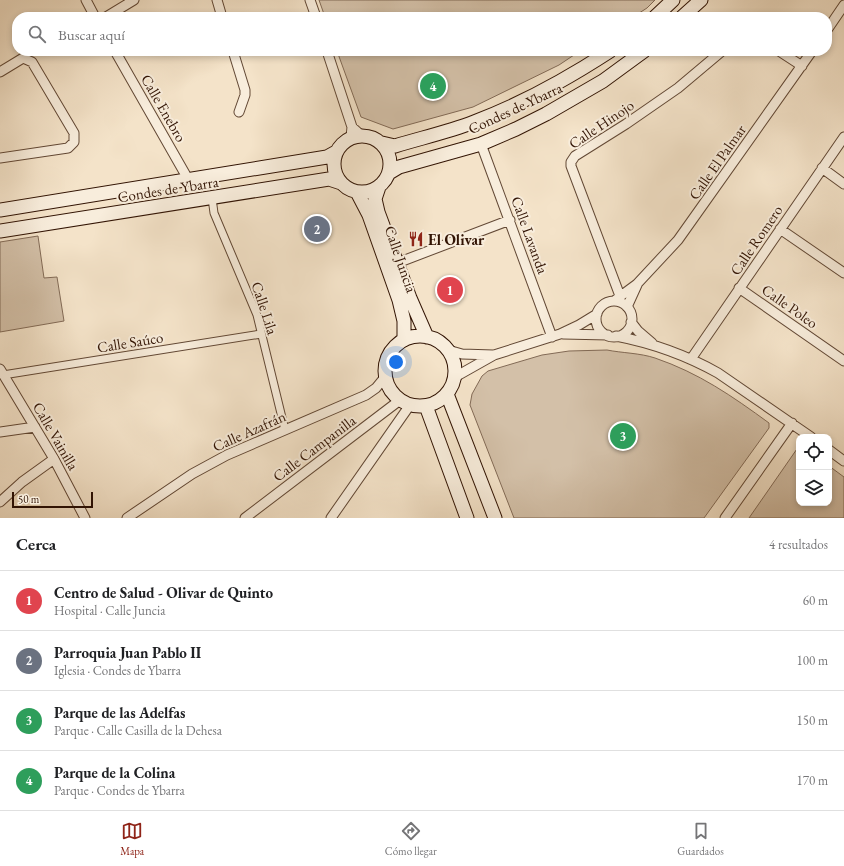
<!DOCTYPE html>
<html lang="es">
<meta charset="utf-8">
<style>
body{margin:0;font-family:"EB Garamond",serif;background:#f6f6f6;color:#202124}
.controls{position:absolute;right:12px;bottom:12px;display:grid;overflow:hidden;border-radius:8px;box-shadow:0 2px 6px #0003}
.controls button{width:36px;height:36px;display:grid;place-items:center;padding:0;border:0;border-bottom:1px solid #e0e0e0;background:#fff;color:#202124;font:20px sans-serif}
.scale{position:absolute;left:12px;bottom:10px;width:81px;box-sizing:border-box;padding-left:4px;border:2px solid #321404;border-top:0;font-size:11px;line-height:14px;white-space:nowrap;color:#321404;-webkit-text-stroke:3px #f8eddc;paint-order:stroke}
.you{position:absolute;left:396px;top:362px;width:14px;height:14px;margin:-10px;border:3px solid #fff;border-radius:50%;background:#1a73e8;box-shadow:0 0 0 6px #1a73e833}
.badge{display:grid;place-items:center;width:26px;height:26px;border-radius:50%;background:#8f2418;color:#fff;font-size:13px;font-weight:700}
.pin{position:absolute;translate:-50% -50%;border:2px solid #fff;box-shadow:0 1px 4px #0006}
.list{margin:0;padding:0;list-style:none}
h2{display:flex;justify-content:space-between;align-items:center;height:52px;margin:0;padding:0 16px;font-size:17px}
h2 small{font-size:13px;font-weight:400;color:#757577}
.list li{display:grid;grid-template-columns:26px 1fr auto;gap:12px;align-items:center;box-sizing:border-box;height:60px;padding:0 16px;border-top:1px solid #e0e0e0}
.list b{display:block;font-size:15px;white-space:nowrap}
.list p{margin:0;font-size:13px;white-space:nowrap;color:#757577}
.list em{font-size:13px;font-style:normal;color:#757577}
.icon{flex:none;width:22px;height:22px;fill:none;stroke:currentColor;stroke-width:2;stroke-linecap:round;stroke-linejoin:round}
.map{position:relative;flex:none;width:844px;height:518px;overflow:hidden}
.search{position:absolute;background:#fff;box-shadow:0 2px 6px #0003;left:12px;right:12px;top:12px;height:44px;display:flex;align-items:center;gap:10px;box-sizing:border-box;padding:0 14px;border-radius:16px;color:#757577;font-size:15px}
.sheet{height:292px;background:#fff}
nav{display:flex;justify-content:space-around;align-items:center;box-sizing:border-box;height:56px;border-top:1px solid #e0e0e0;background:#fff;font-size:11px;color:#757577}
nav a{display:grid;justify-items:center;gap:2px}
nav .on{color:#8f2418}
.map>svg:first-child{display:block}
.green{fill:#d3c0a8;stroke:#826a56}
.lines{fill:none;stroke-linecap:round;stroke-linejoin:round}
.pedestrian-casing{stroke:#624835;stroke-width:9}
.minor-casing{stroke:#624835;stroke-width:11}
.secondary-casing{stroke:#321404;stroke-width:15}
.pedestrian{stroke:#f8eddc;stroke-width:7}
.minor{stroke:#f8eddc;stroke-width:9}
.secondary{stroke:#f8eddc;stroke-width:13}
.labels{text-anchor:middle;dominant-baseline:central;stroke-width:4;stroke-linejoin:round;paint-order:stroke}
.street-label{font-size:15px;fill:#321404;stroke:#f8eddc}
.poi-label{font-size:15px;font-weight:bold;fill:#321404;stroke:#f8eddc;text-anchor:start}
</style>
<div class="map">
<svg width="844" height="518" viewBox="0 0 844 518">
<rect width="100%" height="100%" fill="#f4e3c9"/>
<filter id="stains"><feTurbulence type="fractalNoise" baseFrequency=".005" numOctaves="4"/><feColorMatrix values="0 0 0 0 .2 0 0 0 0 .09 0 0 0 0 .02 0 0 0 .5 -.17"/></filter>
<radialGradient id="worn" r=".72"><stop offset=".6" stop-color="#630" stop-opacity="0"/><stop offset="1" stop-color="#630" stop-opacity=".3"/></radialGradient>
<path class="green" d="M319 0H655L647 8 633 17H325Z
M337 51H580L559 65 473 107 393 129 361 117Z
M38 236 44 278 57 277 64 321 0 332V242Z
M607 350C622 353 640 353 655 358 699 373 732 396 769 423V428L704 518H514L470 405 472 394 482 376 488 371 542 355 569 351Z
M799 446V503H829V466L844 477V518H749Z"/>
<g class="lines">
<defs>
<path id="pedestrian" d="M212 198 214 213 257 315 285 430
M3 375 261 334"/>
<path id="minor" d="M86 0 95 17
M217 0 222 17
M310 0 316 17
M106 17 134 0
M827 30 844 5
M115 51 188 179
M233 51 245 90V95L239 112
M327 51 352 127 351 137
M779 51 802 66
M0 72 23 58 32 62 74 133V142L68 148 0 158
M352 127 361 135
M481 144 552 337
M822 168 844 184
M780 229 844 273
M397 263 510 220
M739 288 844 361
M620 296 571 166V162L575 156 626 124 678 88 722 51
M614 301 637 284 678 240 812 51
M596 319a18 18 0 1 1 36 0a18 18 0 1 1-36 0Z
M627 307 637 285
M631 322 638 331 652 343
M563 334 608 335
M616 336C652 343 686 355 718 373L811 437
M448 350 462 354 493 355
M691 359 844 137
M0 369 54 459 85 518
M455 377 494 355 560 334 579 325 597 314
M0 432 35 427
M829 450 844 461
M0 502 22 482 54 459
M127 518 192 474 227 455 366 395 376 388 385 377
M245 518 400 400
M331 518 410 405
M725 518 792 423"/>
<path id="secondary" d="M655 17 673 0
M682 17 701 0
M334 164a28 28 0 1 1 56 0a28 28 0 1 1-56 0Z
M382 143 395 146C421 138 448 132 474 122 522 104 567 79 610 51
M389 173 399 167 481 144 516 129 546 114 603 81 644 51
M379 187 375 199 378 212 410 298 427 337
M357 192 369 215 399 300 404 321V340
M0 210 327 157 336 152
M0 231 329 179 341 183
M385 371a35 35 0 1 1 70 0a35 35 0 1 1-70 0Z
M447 394 495 518
M426 406 467 518"/>
</defs>
<use href="#pedestrian" class="pedestrian-casing"/>
<use href="#minor" class="minor-casing"/>
<use href="#secondary" class="secondary-casing"/>
<use href="#pedestrian" class="pedestrian"/>
<use href="#minor" class="minor"/>
<use href="#secondary" class="secondary"/>
</g>
<defs>
<symbol id="restaurant-bare" viewBox="-9 -9 18 18"><path d="M-5-6h1v4h1v-4h1v4h1v-4h1v5L-1.5 .5V6h-2V.5L-5-1ZM5-6V6H3V1.5H1.5Q1.5-4 5-6Z" fill="#8f2418" stroke="#f8eddc" stroke-width="2.5" paint-order="stroke"/></symbol>
</defs>
<g fill-rule="evenodd">
<use href="#restaurant-bare" x="405" y="228" width="22" height="22"/>
</g>
<g class="labels">
<g class="street-label">
<text transform="translate(164 108) rotate(60)">Calle Enebro</text>
<text transform="translate(515 108) rotate(-25)">Condes de Ybarra</text>
<text transform="translate(601 124) rotate(-34)">Calle Hinojo</text>
<text transform="translate(717 162) rotate(-55)">Calle El Palmar</text>
<text transform="translate(168 189) rotate(-9)">Condes de Ybarra</text>
<text transform="translate(530 235) rotate(70)">Calle Lavanda</text>
<text transform="translate(756 240) rotate(-56)">Calle Romero</text>
<text transform="translate(401 259) rotate(71)">Calle Juncia</text>
<text transform="translate(790 306) rotate(35)">Calle Poleo</text>
<text transform="translate(265 308) rotate(72)">Calle Lila</text>
<text transform="translate(130 342) rotate(-9)">Calle Saúco</text>
<text transform="translate(249 431) rotate(-24)">Calle Azafrán</text>
<text transform="translate(56 436) rotate(60)">Calle Vainilla</text>
<text transform="translate(314 448) rotate(-37)">Calle Campanilla</text>
</g>
<g class="poi-label">
<text x="428" y="239">El Olivar</text>
</g>
</g>
<rect width="100%" height="100%" filter="url(#stains)"/>
<rect width="100%" height="100%" fill="url(#worn)"/>
</svg>
<div class="controls">
<button><svg class="icon" aria-label="locate" viewBox="0 0 24 24"><circle cx="12" cy="12" r="6"/><path d="M12 2v4M12 18v4M2 12h4M18 12h4"/></svg></button>
<button><svg class="icon" aria-label="layers" viewBox="0 0 24 24"><path d="M12 4l9 5-9 5-9-5zM3 14l9 5 9-5"/></svg></button>
</div>
<div class="scale">50 m</div>
<div class="you"></div>
<div class="pin badge" style="left:450px;top:290px;background:#e0444e">1</div>
<div class="pin badge" style="left:317px;top:229px;background:#6b7280">2</div>
<div class="pin badge" style="left:623px;top:436px;background:#2e9e5b">3</div>
<div class="pin badge" style="left:433px;top:86px;background:#2e9e5b">4</div>
<div class="search"><svg class="icon" aria-label="search" viewBox="0 0 24 24"><circle cx="10" cy="10" r="6"/><path d="M15 15l6 6"/></svg>Buscar aquí</div>
</div>
<section class="sheet">
<h2>Cerca<small>4 resultados</small></h2>
<ul class="list">
<li><span class="badge" style="background:#e0444e">1</span><div><b>Centro de Salud - Olivar de Quinto</b><p>Hospital · Calle Juncia</p></div><em>60 m</em></li>
<li><span class="badge" style="background:#6b7280">2</span><div><b>Parroquia Juan Pablo II</b><p>Iglesia · Condes de Ybarra</p></div><em>100 m</em></li>
<li><span class="badge" style="background:#2e9e5b">3</span><div><b>Parque de las Adelfas</b><p>Parque · Calle Casilla de la Dehesa</p></div><em>150 m</em></li>
<li><span class="badge" style="background:#2e9e5b">4</span><div><b>Parque de la Colina</b><p>Parque · Condes de Ybarra</p></div><em>170 m</em></li>
</ul>
</section>
<nav>
<a class="on"><svg class="icon" aria-label="map" viewBox="0 0 24 24"><path d="M3 6l6-2 6 2 6-2v14l-6 2-6-2-6 2zM9 4v14M15 6v14"/></svg>Mapa</a>
<a><svg class="icon" aria-label="directions" viewBox="0 0 24 24"><path d="M12 3l9 9-9 9-9-9zM9 14v-3h6M13 9l2 2-2 2"/></svg>Cómo llegar</a>
<a><svg class="icon" aria-label="saved" viewBox="0 0 24 24"><path d="M7 4h10v16l-5-4-5 4z"/></svg>Guardados</a>
</nav>
